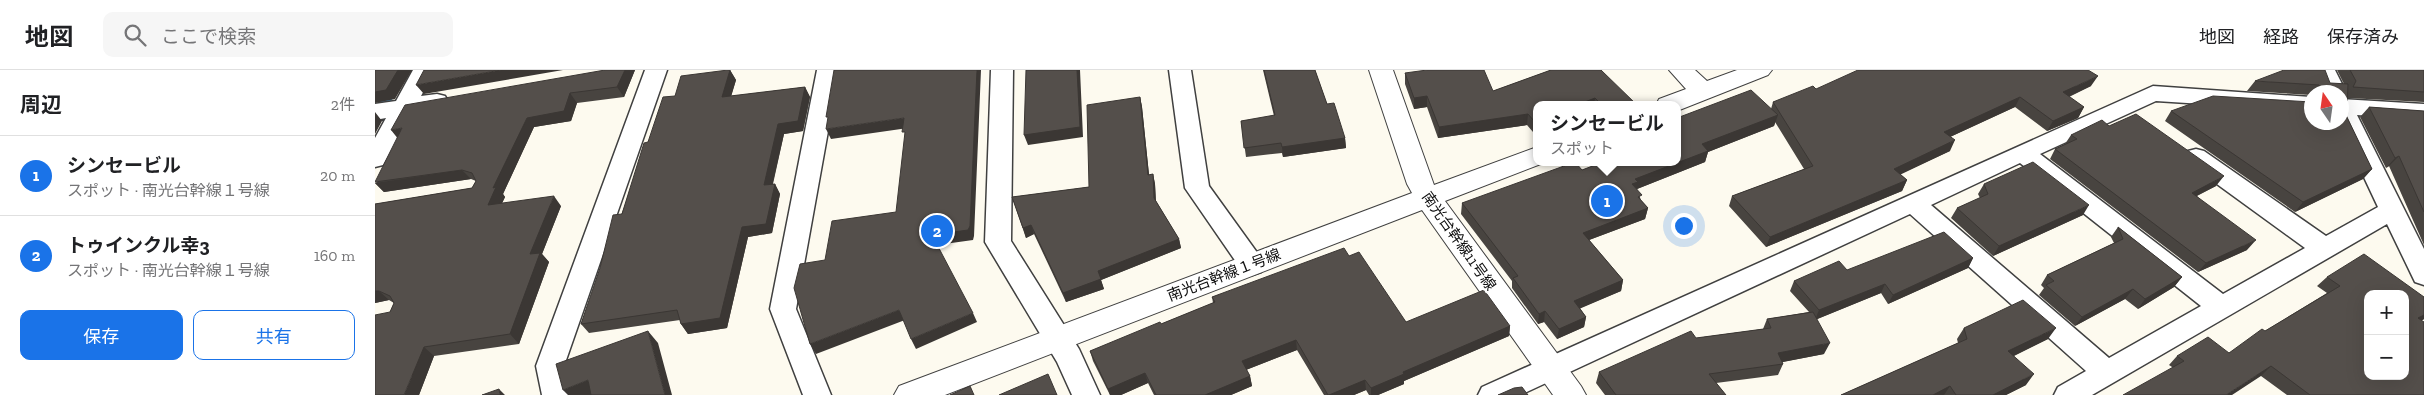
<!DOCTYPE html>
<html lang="ja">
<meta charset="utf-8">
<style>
body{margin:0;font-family:"Zilla Slab","Noto Sans JP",serif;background:#f6f6f6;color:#202124}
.controls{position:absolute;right:15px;bottom:15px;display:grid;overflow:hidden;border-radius:10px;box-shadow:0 5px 20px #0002}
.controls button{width:45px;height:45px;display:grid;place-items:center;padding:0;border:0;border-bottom:1px solid #e0e0e0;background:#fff;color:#202124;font:25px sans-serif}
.compass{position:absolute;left:1929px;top:15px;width:45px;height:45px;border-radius:50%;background:#fff;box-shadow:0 5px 20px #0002;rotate:347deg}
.you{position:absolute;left:1308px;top:155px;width:18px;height:18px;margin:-12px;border:4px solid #fff;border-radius:50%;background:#1a73e8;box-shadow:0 0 0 8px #1a73e833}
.badge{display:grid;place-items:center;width:32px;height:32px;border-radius:50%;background:#1a73e8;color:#fff;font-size:16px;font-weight:700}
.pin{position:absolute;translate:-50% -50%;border:2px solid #fff;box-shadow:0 1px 5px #0006}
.popup{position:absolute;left:1158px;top:31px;width:148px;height:65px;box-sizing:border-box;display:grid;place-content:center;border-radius:10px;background:#fff;filter:drop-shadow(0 1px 4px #0005);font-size:16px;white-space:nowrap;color:#757577}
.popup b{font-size:19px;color:#202124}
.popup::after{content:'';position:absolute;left:50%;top:100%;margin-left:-10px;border:10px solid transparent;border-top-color:#fff}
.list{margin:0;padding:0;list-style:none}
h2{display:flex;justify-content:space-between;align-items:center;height:65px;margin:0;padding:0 20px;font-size:21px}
h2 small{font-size:16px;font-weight:400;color:#757577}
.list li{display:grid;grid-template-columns:32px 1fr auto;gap:15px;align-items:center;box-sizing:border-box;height:80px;padding:0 20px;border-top:1px solid #e0e0e0}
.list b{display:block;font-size:19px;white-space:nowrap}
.list p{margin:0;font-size:16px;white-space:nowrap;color:#757577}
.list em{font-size:16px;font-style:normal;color:#757577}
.actions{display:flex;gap:10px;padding:15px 20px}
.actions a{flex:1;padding:11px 0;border:1px solid #1a73e8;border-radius:10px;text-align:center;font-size:18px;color:#1a73e8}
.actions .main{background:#1a73e8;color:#fff}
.icon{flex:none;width:28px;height:28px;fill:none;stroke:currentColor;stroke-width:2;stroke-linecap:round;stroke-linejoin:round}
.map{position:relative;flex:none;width:2049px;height:325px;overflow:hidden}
header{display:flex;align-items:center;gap:30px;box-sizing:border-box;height:70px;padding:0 25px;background:#fff;border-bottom:1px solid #e0e0e0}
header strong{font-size:24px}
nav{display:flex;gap:28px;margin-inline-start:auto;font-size:18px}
.search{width:350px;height:45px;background:#f6f6f6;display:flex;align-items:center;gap:12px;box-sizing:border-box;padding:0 18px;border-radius:10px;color:#757577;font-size:19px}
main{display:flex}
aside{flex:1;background:#fff}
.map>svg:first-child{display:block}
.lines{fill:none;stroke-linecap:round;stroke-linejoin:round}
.stream{stroke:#4b8fbc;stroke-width:10}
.minor-casing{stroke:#404040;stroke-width:3}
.tertiary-casing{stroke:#404040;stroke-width:2}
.minor{fill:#fff;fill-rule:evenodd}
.tertiary{fill:#fff;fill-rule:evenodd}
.wall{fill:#484440}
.shaded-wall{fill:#3b3734}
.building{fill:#544f4b;stroke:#3b3734;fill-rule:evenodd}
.labels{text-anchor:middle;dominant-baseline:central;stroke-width:5;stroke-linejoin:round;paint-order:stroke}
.street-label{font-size:15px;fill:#0d0d0d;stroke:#fff}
</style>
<header>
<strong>地図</strong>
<div class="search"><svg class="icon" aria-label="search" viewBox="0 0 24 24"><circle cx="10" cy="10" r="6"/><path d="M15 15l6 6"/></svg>ここで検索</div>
<nav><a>地図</a><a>経路</a><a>保存済み</a></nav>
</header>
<main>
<aside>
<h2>周辺<small>2件</small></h2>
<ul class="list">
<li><span class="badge">1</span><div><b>シンセービル</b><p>スポット · 南光台幹線１号線</p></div><em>20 m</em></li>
<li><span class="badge">2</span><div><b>トゥインクル幸3</b><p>スポット · 南光台幹線１号線</p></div><em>160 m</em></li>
</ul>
<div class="actions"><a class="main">保存</a><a>共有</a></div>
</aside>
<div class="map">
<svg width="2049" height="325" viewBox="0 0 2049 325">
<rect width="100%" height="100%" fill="#fdfaef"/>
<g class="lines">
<path class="stream" d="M0 50 28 0"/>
<defs>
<path id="minor" d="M38 0H60L46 26 62 24 70 26 73 31 70 36 37 43 8 95 0 97V68L11 48 0 50V34L21 31Z
M270 0H292L189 296 195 325H167L161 296Z
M442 0H464L421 239 456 325H428L395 239Z
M616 0H638L636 171 704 279 725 325H697L682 292 610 172Z
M794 0H816L834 116 886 188 890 195 886 202 877 205 868 202 810 118Z
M1938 0H1960L1971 22 1968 27 1966 22H1949Z
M1778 16 1936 27V41L1781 31 1665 84 1848 224 1930 178 1813 93 1809 87 1813 81 1821 79 1829 81 1951 166 2003 137 1963 52H1966V29L2049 34V50L1982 45 2049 179V215L2040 212 2012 154 1717 325H1679L1683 317 1711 301 1535 144 1145 325H1103L1107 317ZM1645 93 1826 236 1734 288 1556 135Z"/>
<path id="tertiary" d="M994 0H1018L1059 115 1162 77V92H1171L1070 131 1206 316 1211 325H1178L1047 140 570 325H519L524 316 1037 123 1032 114Z
M1294 0H1320L1332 11 1362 0H1397L1393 5 1302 41V35H1281L1284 29 1311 19Z"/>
</defs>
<use href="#minor" class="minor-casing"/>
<use href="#tertiary" class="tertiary-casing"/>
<use href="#minor" class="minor"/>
<use href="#tertiary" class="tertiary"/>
</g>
<path class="wall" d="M230 0H260L249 27 202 33 196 51 159 57 128 124 130 127 127 133 186 136 167 184 174 192 144 274 59 286 44 325 15 242 19 233 14 230 0 233V134L97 118 101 111 96 109 9 122 0 113Z
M355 0 361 10 356 26 430 17 435 27 428 61 409 64 398 114H400L405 124 397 163 373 167 352 258 313 264 306 254 305 250 214 263 206 254 273 72 300 26Z
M888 0H940L952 34 970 68 971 78 908 87 907 83 871 87 866 51 899 46Z
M1176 0 1262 35H1162V61L1158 62 1152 55 1063 68 1052 37 1039 39 1030 14V3L1118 21Z
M1962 0H2049V32L1973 28 1972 40 1970 43 1997 99 1988 109 1920 142 1790 51 1796 41 1936 52 1966 22H1936V31V25L1872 21 1880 11 1969 14Z
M1716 16 1694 27 1709 37 1703 48 1672 61 1640 37 1575 67V81L1525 104 1532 110 1527 121 1391 177 1354 136 1357 126 1429 99 1400 52 1399 56 1333 82 1330 92 1262 119 1266 130 1273 138 1270 149 1214 170 1248 210 1246 221 1205 238 1211 247 1209 257 1182 269 1169 252 1163 254 1137 218V211L1086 144 1087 133 1207 100 1396 39 1398 32 1441 19Z
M765 27 767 37 774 105 778 104 780 114 781 131 804 169 806 178 726 210 729 219 691 232 659 164 651 168 637 127 714 117Z
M1994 37 2049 41V175L2014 96 2011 98 1985 47Z
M1734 56 1841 116 1822 126 1872 180 1823 202 1675 89 1680 79 1690 74 1696 65Z
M1609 114 1708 145 1618 186 1576 148 1582 138 1605 128 1603 124Z
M1743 157 1807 207 1799 217 1763 239 1750 229 1700 256 1664 225 1669 218 1666 215 1672 205 1739 173 1736 167Z
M974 186 1031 252 1135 256 1134 266 1029 311V314L1003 325H994L991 320 979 325H949L922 280 871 300 875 306 877 316 856 325H779L773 313 746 325H735L718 291 715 281 786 254 838 233 837 227Z
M1598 188 1593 198 1513 234 1506 223 1442 249 1449 284 1407 292 1408 294 1403 305 1341 313 1351 325H1230L1221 313 1224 302 1321 268 1388 259 1392 249 1434 242 1415 221 1419 211 1472 200Z
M1952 207 2049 227V249L2046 251 2049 325H1912L1886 306 1797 297 1794 295 1802 286 1854 283 1952 223 1942 216Z
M1589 258 1673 269 1639 286 1651 315 1631 325H1466L1583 273 1582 269Z"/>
<path class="shaded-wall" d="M23 0H37L20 29 0 33V22Z
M126 0H188L49 24 41 15Z
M250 0H260L249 27 242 17Z
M355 0 361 10 353 37 347 27Z
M602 0H606L599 166 598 170 562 175 557 165Z
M702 0H705L708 67 653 75 649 65Z
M1723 6 1716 16 1682 32 1688 22Z
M430 17 435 27 428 61 409 64 395 125 389 115 403 54Z
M195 23 202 33 196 51 159 57 128 124 130 127 122 144 113 135 118 118 152 48Z
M1052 26V37L1039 39V28Z
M765 27 767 37 775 114 773 105Z
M1645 27 1640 37 1564 72 1569 62Z
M1220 28 1219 35H1202Z
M1709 37 1703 48 1672 61 1678 51Z
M0 42 7 51 0 64Z
M1153 44 1152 55 1063 68 1064 57Z
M1403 45 1399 56 1333 82 1330 92 1262 119 1257 114 1260 109 1327 74Z
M529 48 533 58 456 69 451 59Z
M1162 50V61L1158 62 1159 51Z
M27 58 24 70 16 60Z
M970 68 971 78 908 87 907 77Z
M1580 70 1575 81 1514 110 1519 99Z
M2024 86 2014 96 2011 98 2020 88Z
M1997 99 1988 109 1920 142 1928 132Z
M87 100 96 109 9 122 0 113Z
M778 104 780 114 781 137 779 128Z
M1849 106 1841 116 1809 132 1817 123Z
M1532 110 1527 121 1391 177 1395 167Z
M400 114 405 124 397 163 373 167 352 258 313 264 306 254 367 157Z
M179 126 186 136 167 184 174 192 144 274 135 264 155 184Z
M1714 135 1708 145 1618 186 1624 176Z
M1273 138 1270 149 1206 173 1208 163Z
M656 155 659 164 651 168 648 158Z
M804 169 806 178 726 210 729 219 691 232 688 223 723 201Z
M1881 170 1872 180 1823 202 1831 193Z
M1598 188 1593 198 1513 234 1518 225Z
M1807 207 1799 217 1763 239 1770 229Z
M1248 210 1246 221 1197 242 1199 231Z
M1510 214 1506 223 1440 250 1444 240Z
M1758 219 1750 229 1700 256 1707 247Z
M0 221H4L14 230 0 233Z
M524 240 530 250 441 284 435 274Z
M1170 241 1169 252 1163 254 1164 244Z
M598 243 602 252 541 279 536 269Z
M2049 245V249L2033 258 2043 248Z
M1211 247 1209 257 1182 269 1184 259Z
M1135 256 1134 266 1029 311V314L1003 325H996V318L1028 302Z
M1681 258 1673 269 1626 292 1633 281Z
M273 261 283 273 297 325H290Z
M921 270 922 280 868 301 867 291Z
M1455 273 1449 284 1398 294 1403 283Z
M49 277 59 286 44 325H29Z
M1896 296 1886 306 1857 325H1851Z
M770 303 773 313 746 325H735L733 319Z
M1659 304 1651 315 1631 325H1618Z
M875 306 877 316 856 325H830Z
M213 310 218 325H193L188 320Z
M990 310 991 320 979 325H954Z
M1575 316 1569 325H1558Z
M124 319 130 325H125Z"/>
<path class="building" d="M0 0H23L11 20 0 22Z
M49 0H126L41 15Z
M230 0H250L242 17 195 23 189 41 152 48 118 118 121 117 113 135 179 126 155 184 165 183 135 264 49 277 29 325H0V245L15 242 19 233 15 226 4 221H0V134L97 118 101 111 97 103 87 100 0 112 27 58 16 60 30 35Z
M353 0H355L347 27 430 17 423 51 403 54 389 115 400 114 391 154 367 157 345 248 306 254 302 240 206 254 225 198 238 145 247 144 269 73 273 72 288 27 300 26 306 6Z
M459 0H602L595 156 593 160 557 165 598 243 536 269 524 240 435 274 419 218 425 194 450 190 457 151 521 142 530 62H527L529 48 451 59 453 47H451Z
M651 0H702L705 57 649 65Z
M889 0H940L952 34 959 33 970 68 907 77 906 73 869 78 866 51 900 45Z
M1052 0H1109L1118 21 1176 0H1226L1262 35H1227L1220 28 1202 35H1162V50L1159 51 1153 44 1064 57 1052 26 1039 28 1030 3Z
M1483 0H1713L1723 6 1688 22 1709 37 1678 51 1645 27 1569 62 1580 70 1519 99 1532 110 1395 167 1357 126 1438 96 1398 32 1438 16 1441 19Z
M1909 0H1950L1955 13 1973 14 1972 40 1970 43 1997 99 1928 132 1796 41 1838 26 1936 32V52H1966V22H1945L1944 15 1880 11Z
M1975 0H2049V22L1978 17 1981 11Z
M1376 20 1403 45 1327 74 1333 81 1260 109 1263 112 1257 114 1267 125 1263 127 1273 138 1208 163 1248 210 1199 231 1211 247 1184 259 1170 241 1164 244 1138 208 1143 206 1087 133 1200 92 1207 100 1228 92H1302V48Z
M765 27 773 105 778 104 779 128 804 169 723 201 726 209 688 223 656 155 648 158 637 127 714 117 712 35Z
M1994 37 2049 41V142L2024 86 2020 88Z
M1761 44 1849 106 1817 123 1881 170 1831 193 1680 79 1702 69 1696 65 1727 50 1734 56Z
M1658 92 1714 135 1624 176 1582 138 1613 124 1609 114Z
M1743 157 1807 207 1770 229 1758 219 1707 247 1671 215 1679 211 1672 205 1748 169Z
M1569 162 1598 188 1518 225 1510 214 1444 240 1419 211 1464 191 1472 200Z
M969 178 974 186 984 182 1031 252 1109 220 1135 256 1028 302 1029 304 996 318 990 310 954 325H953L921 270 867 291 875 306 830 325H781L770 303 733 319 715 281 785 252 786 254 840 232 837 227Z
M1989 184 2049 227V245L2043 248 2049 252V325H1935L1896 296 1851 325H1748L1809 291 1802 286 1833 267 1854 283 1887 259 1890 261 1965 216 1952 207ZM1993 224H2030V306H1993Z
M1648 230 1681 258 1633 281 1659 304 1618 325H1581L1575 316 1558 325H1466L1592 269 1589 258Z
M1438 242 1455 273 1403 283 1408 294 1334 304 1351 325H1241L1224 302 1316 261 1321 268 1396 258 1392 249Z
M273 261 290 325H216L213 310 188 320 181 294Z
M673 304 682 325H624Z
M595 316 599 325H575Z
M1147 317 1153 325H1123L1139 318Z
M124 319 125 325H107Z"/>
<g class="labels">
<g class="street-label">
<text transform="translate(1084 171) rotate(55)">南光台幹線11号線</text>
<text transform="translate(849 205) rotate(-21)">南光台幹線１号線</text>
</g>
</g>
</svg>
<div class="controls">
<button>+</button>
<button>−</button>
</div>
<svg class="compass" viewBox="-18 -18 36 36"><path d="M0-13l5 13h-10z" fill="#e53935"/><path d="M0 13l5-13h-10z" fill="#757577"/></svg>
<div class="you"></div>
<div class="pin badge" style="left:1232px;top:131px">1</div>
<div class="popup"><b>シンセービル</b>スポット</div>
<div class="pin badge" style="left:562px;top:161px">2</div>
</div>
</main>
